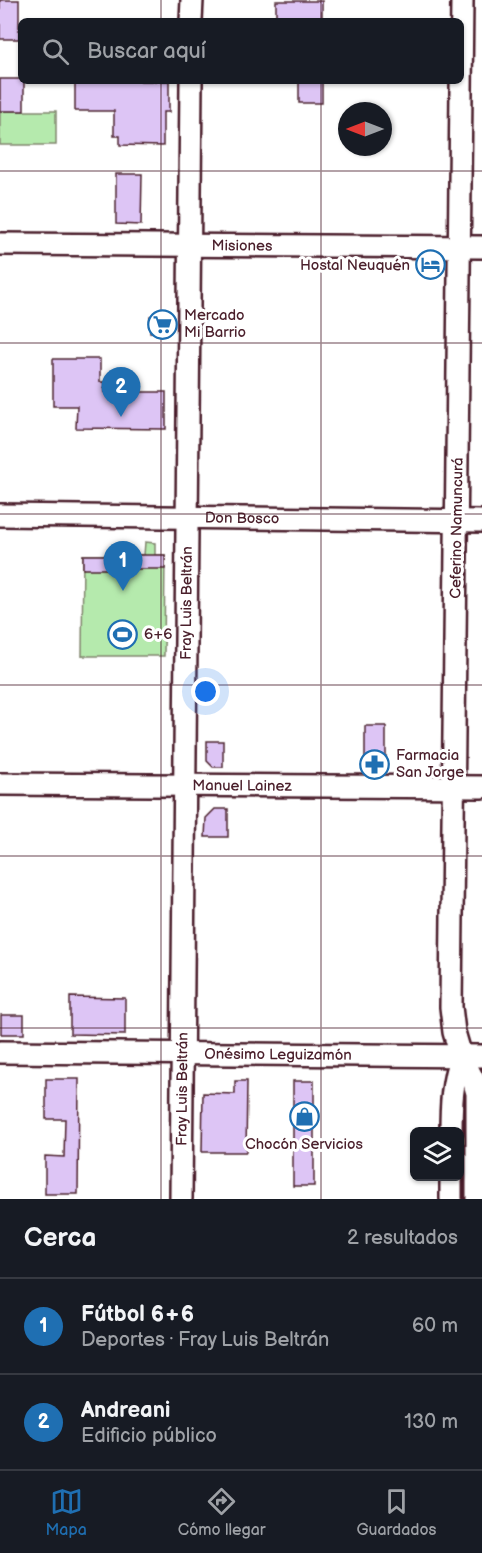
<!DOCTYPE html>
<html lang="es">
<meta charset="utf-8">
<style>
body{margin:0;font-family:"Balsamiq Sans",sans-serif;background:#20242c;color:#f1f3f6}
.controls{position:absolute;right:18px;bottom:18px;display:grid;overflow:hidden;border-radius:9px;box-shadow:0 2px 4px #0004}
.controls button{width:54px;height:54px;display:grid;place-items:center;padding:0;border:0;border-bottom:2px solid #363941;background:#171b24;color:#f1f3f6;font:30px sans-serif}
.compass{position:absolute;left:338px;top:102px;width:54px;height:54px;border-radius:50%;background:#171b24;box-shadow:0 2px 4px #0004;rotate:270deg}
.you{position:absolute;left:206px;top:692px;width:21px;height:21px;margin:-15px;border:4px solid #fff;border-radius:50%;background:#1a73e8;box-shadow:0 0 0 9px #1a73e833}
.badge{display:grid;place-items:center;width:39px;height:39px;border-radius:50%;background:#1f6fb2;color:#fff;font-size:20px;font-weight:700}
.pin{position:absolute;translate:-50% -50px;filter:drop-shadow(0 2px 3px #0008)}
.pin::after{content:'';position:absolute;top:32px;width:21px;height:18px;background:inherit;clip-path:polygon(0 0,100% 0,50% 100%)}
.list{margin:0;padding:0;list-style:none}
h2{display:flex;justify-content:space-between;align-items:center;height:78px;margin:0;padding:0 24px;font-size:26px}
h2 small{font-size:20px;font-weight:400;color:#9ea1a6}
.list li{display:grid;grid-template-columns:39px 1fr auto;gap:18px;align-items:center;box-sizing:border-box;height:96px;padding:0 24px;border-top:2px solid #363941}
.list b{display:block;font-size:22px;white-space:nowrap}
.list p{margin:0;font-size:20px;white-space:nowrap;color:#9ea1a6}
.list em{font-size:20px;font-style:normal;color:#9ea1a6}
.icon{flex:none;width:33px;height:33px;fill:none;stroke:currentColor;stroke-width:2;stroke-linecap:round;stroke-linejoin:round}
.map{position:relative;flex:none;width:482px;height:1199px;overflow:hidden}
.search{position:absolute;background:#171b24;box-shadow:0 2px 4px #0004;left:18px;right:18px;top:18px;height:66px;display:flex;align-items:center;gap:15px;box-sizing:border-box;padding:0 21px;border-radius:9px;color:#9ea1a6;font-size:22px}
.sheet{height:270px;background:#171b24}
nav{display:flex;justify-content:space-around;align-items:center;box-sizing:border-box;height:84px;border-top:2px solid #363941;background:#171b24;font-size:16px;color:#9ea1a6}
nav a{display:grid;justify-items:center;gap:3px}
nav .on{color:#1f6fb2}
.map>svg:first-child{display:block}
.green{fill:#b5eaad;stroke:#80846c;stroke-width:1.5}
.building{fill:#ddc5f5;stroke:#4a1f2b;stroke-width:1.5}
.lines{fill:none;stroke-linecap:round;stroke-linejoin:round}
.minor-casing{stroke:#4a1f2b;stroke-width:26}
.minor{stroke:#fff;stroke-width:21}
.grid{fill:none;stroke:#4a1f2b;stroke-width:1.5;stroke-opacity:0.55}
.labels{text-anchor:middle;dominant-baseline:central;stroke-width:6;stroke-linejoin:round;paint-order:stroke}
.street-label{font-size:15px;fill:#4a1f2b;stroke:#fff}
.poi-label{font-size:15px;fill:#4a1f2b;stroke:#fff;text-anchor:start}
</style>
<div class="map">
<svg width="482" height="1199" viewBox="0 0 482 1199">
<rect width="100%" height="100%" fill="#fff"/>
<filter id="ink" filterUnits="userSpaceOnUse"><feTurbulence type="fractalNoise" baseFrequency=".0167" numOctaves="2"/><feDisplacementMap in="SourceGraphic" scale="12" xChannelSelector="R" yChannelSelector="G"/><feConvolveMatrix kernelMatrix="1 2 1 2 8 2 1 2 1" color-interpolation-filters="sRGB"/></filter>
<g filter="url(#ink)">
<path class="green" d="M0 111H56V145H0Z
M145 542 155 543V555H165L164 656H82L83 555H144Z
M467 1082 470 1199H458L459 1088Z"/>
<path class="building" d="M0 0H19V39H0Z
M276 1H322V21H276Z
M0 79H21V81H24V111H0Z
M75 81H169V112H163V146L120 145V136H114V111H75Z
M299 81H322V103H299Z
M116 174H142L141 225 116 224Z
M150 316H167V332H150Z
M53 359H100V382H104V392H166V429L76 428 77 406H53Z
M83 555H165V569H83Z
M365 726H386V768H365Z
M207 741H223V767H213L207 761Z
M215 809H228V837H205L206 818Z
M70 997 125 998V1035L70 1034Z
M1 1015H24V1034H1Z
M46 1079H79L78 1194H45V1156L64 1157 65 1119H46Z
M235 1081H247L246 1152H202L203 1093 235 1094Z
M293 1081H314V1186H293Z"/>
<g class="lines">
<defs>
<g id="minor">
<path d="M462 0 451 1007 454 1032 461 1056 473 1079 477 1093V1199"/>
<path d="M191 21 192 0"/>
<path id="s1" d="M0 244 482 247"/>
<path id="s2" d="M0 515 482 521"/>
<path id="s3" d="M0 784 482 787"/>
<path id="s4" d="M0 1052 482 1056"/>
<path d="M451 1132C451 1105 452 1081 461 1056"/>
<path id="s5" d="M181 1199 191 81"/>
<path d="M451 1199V1176"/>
</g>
</defs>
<use href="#minor" class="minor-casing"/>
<use href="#minor" class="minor"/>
</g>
</g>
<path class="grid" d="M161 0V21M321 0V21M161 81V1199M321 81V1199M0 171H482M0 343H482M0 514H482M0 685H482M0 856H482M0 1028H482"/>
<defs>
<symbol id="hotel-ring" viewBox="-11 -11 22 22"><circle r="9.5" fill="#fff" stroke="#1f6fb2" stroke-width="1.5"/><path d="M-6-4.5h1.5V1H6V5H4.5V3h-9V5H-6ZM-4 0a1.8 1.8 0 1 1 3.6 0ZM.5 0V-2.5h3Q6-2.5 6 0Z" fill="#1f6fb2"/></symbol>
<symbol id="supermarket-ring" viewBox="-11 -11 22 22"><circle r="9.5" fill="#fff" stroke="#1f6fb2" stroke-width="1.5"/><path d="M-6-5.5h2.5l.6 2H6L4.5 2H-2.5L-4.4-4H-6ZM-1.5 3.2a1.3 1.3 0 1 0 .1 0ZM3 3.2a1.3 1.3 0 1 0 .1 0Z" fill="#1f6fb2"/></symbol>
<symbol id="stadium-ring" viewBox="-11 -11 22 22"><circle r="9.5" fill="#fff" stroke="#1f6fb2" stroke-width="1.5"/><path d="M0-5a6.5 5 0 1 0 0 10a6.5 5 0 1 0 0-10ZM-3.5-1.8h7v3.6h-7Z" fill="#1f6fb2"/></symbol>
<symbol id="pharmacy-ring" viewBox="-11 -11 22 22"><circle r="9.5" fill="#fff" stroke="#1f6fb2" stroke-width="1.5"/><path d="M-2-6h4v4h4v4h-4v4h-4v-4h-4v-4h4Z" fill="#1f6fb2"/></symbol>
<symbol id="shop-ring" viewBox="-11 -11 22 22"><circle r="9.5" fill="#fff" stroke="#1f6fb2" stroke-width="1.5"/><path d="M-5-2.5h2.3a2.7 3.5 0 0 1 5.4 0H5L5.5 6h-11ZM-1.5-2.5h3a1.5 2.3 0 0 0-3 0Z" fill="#1f6fb2"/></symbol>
</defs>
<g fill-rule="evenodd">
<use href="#hotel-ring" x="414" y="248" width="33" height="33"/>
<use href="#supermarket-ring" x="146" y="308" width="33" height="33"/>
<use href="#stadium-ring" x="106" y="618" width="33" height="33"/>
<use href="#pharmacy-ring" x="358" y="748" width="33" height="33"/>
<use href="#shop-ring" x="288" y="1100" width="33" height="33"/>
</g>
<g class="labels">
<g class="street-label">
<text stroke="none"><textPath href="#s1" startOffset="242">Misiones</textPath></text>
<text stroke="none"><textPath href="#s2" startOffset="242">Don Bosco</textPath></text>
<text transform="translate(457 528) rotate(-89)">Ceferino Namuncurá</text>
<text stroke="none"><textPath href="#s5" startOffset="596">Fray Luis Beltrán</textPath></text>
<text stroke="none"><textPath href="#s3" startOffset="242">Manuel Lainez</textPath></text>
<text stroke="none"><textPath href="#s4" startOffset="278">Onésimo Leguizamón</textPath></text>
<text stroke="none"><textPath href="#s5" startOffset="110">Fray Luis Beltrán</textPath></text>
</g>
<g class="poi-label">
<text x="410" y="265" text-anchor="end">Hostal Neuquén</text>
<text x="184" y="315">Mercado<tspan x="184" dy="17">Mi Barrio</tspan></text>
<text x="144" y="634">6+6</text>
<text x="396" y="755">Farmacia<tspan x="396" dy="17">San Jorge</tspan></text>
<text x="304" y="1144" text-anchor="middle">Chocón Servicios</text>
</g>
</g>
</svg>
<div class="controls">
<button><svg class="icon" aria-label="layers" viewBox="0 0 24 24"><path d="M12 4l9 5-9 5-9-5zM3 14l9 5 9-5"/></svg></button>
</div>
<svg class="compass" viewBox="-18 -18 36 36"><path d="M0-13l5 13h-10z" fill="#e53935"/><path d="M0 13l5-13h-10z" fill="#9ea1a6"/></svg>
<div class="you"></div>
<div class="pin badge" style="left:123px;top:591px">1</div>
<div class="pin badge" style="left:121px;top:417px">2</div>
<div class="search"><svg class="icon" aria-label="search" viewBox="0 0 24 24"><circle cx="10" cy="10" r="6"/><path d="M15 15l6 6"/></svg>Buscar aquí</div>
</div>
<section class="sheet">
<h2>Cerca<small>2 resultados</small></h2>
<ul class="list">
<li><span class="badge">1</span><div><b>Fútbol 6+6</b><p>Deportes · Fray Luis Beltrán</p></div><em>60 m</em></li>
<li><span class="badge">2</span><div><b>Andreani</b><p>Edificio público</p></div><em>130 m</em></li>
</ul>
</section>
<nav>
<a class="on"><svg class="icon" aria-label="map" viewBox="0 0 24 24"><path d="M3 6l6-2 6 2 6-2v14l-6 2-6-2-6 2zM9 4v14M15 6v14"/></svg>Mapa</a>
<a><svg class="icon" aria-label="directions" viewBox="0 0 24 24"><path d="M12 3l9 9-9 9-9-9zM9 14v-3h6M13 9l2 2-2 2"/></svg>Cómo llegar</a>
<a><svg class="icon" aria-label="saved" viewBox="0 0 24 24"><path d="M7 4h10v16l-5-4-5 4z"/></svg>Guardados</a>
</nav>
